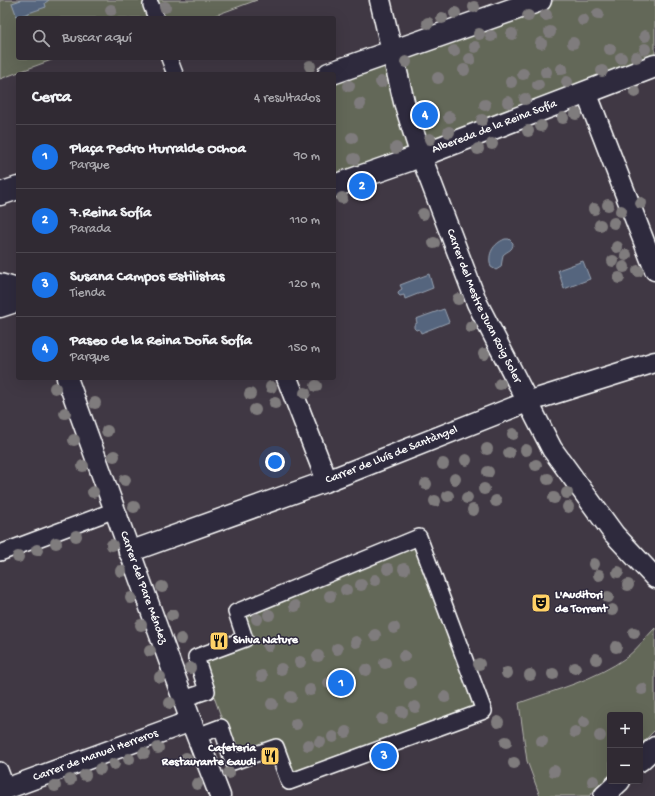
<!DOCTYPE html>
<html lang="es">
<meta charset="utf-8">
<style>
body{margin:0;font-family:"Gochi Hand",sans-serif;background:#3c363f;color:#f1f3f6}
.controls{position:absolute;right:12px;bottom:12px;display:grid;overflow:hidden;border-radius:4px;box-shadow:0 4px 16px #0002}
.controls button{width:36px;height:36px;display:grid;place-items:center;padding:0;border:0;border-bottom:1px solid #4b464e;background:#302a33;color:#f1f3f6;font:20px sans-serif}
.you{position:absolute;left:275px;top:462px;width:14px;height:14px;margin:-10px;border:3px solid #fff;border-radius:50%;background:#1a73e8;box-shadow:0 0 0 6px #1a73e833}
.badge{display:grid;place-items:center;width:26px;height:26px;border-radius:50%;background:#1a73e8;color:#fff;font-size:13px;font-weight:700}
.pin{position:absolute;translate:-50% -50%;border:2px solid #fff;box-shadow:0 1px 4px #0006}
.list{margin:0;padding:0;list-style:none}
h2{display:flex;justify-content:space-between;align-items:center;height:52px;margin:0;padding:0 16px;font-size:17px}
h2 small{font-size:13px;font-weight:400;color:#a8a7ac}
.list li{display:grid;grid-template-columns:26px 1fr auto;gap:12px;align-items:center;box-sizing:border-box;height:64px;padding:0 16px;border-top:1px solid #4b464e}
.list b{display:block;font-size:15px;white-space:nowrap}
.list p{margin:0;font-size:13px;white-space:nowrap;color:#a8a7ac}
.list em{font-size:13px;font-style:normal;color:#a8a7ac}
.icon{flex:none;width:22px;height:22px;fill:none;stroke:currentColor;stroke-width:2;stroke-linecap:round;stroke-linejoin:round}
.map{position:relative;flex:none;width:655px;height:796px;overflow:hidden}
.search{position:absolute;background:#302a33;box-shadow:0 4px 16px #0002;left:16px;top:16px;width:320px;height:44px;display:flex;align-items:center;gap:10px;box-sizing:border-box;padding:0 14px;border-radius:4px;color:#a8a7ac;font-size:15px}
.panel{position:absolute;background:#302a33;box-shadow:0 4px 16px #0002;left:16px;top:72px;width:320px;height:308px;border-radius:4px}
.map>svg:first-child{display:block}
.green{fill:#646759;stroke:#b2b3ac}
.water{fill:#54657e;stroke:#98a3b2}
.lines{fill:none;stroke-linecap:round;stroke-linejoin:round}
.pedestrian-casing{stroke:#fff;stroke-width:18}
.minor-casing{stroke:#fff;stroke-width:23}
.tertiary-casing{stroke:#fff;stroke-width:25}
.pedestrian{stroke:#2f2a3d;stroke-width:15}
.minor{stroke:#2f2a3d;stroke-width:20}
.tertiary{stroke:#2f2a3d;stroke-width:22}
.tree{fill:#7f7c7d}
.labels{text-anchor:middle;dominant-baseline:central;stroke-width:3;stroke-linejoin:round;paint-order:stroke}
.street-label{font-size:12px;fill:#fff;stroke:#2f2a3d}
.poi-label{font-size:12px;font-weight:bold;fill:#fff;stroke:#2f2a3d;text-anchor:start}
</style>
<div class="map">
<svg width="655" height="796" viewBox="0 0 655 796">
<rect width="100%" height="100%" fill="#403844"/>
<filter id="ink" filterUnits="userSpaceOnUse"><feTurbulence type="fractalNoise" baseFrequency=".025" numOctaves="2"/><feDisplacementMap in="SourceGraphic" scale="8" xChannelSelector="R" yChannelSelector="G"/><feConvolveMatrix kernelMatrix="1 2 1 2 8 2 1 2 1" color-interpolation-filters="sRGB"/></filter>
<g filter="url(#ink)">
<path class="green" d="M0 0H257L208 18H18V58H57L0 79Z
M555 0H655V58L334 186V75Z
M419 542 482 709 292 776 279 744 236 758 200 658 248 641 240 615Z
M655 628V730L640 745V715H610V776L589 796H540L527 761 519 703C555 690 595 680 627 657 637 649 646 637 655 628Z"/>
<path class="water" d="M21 0H49L45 3 46 7 17 17 12 3Z
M505 239H509L513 243C513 251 508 250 503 255L501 267 496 270 491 267C487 254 493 244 505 239Z
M583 261 590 279 564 289 558 270Z
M429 274 433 288 405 299 404 295 400 296 398 294 399 291 402 289 400 285Z
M444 309 449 322 421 333 419 329 416 330 414 328V325L417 323 416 319Z"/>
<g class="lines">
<defs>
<path id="pedestrian" d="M151 5 156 18
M169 58 175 74
M0 553 115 510
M183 699 207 691 196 657 245 639 236 612 419 537 484 711 289 782 276 747 233 762 221 727 197 736
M0 770 7 789"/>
<g id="minor">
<path id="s1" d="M380 0 404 102 421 156 477 303 552 449 614 534 655 578"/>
<path d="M586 92 655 270"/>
<path id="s2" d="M67 378 191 721 220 796"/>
<path d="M287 378 327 481"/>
<path id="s3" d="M129 552 327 481 527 402 655 362"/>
<path d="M640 761 655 747"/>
<path id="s4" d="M0 791 191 721"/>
<path d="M604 796 620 781"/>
</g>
<g id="tertiary">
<path d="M329 74 540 0"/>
<path id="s5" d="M334 186 409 160 655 66"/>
<path d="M0 194 18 188"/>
<path d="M0 285 18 290"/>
<path d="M0 306 18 300"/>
</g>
</defs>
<use href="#pedestrian" class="pedestrian-casing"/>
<use href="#minor" class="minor-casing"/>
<use href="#tertiary" class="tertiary-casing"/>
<use href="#pedestrian" class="pedestrian"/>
<use href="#minor" class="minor"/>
<use href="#tertiary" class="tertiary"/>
</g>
<g class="tree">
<circle cx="165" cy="7" r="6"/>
<circle cx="474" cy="7" r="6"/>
<circle cx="111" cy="10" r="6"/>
<circle cx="455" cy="13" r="6"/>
<circle cx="598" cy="14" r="6"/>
<circle cx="546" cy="15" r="6"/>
<circle cx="528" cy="16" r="6"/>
<circle cx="442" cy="18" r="6"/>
<circle cx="583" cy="20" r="6"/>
<circle cx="428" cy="23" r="6"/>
<circle cx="550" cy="32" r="6"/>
<circle cx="479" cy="34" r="6"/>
<circle cx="512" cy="34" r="6"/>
<circle cx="491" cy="36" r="6"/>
<circle cx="645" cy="36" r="6"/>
<circle cx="541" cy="43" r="6"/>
<circle cx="573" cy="43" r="6"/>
<circle cx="475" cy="47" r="6"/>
<circle cx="610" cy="49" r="6"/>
<circle cx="645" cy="49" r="6"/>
<circle cx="454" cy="51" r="6"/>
<circle cx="636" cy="57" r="6"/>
<circle cx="621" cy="58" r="6"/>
<circle cx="470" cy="59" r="6"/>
<circle cx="406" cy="62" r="6"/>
<circle cx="310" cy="66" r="6"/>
<circle cx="562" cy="69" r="6"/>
<circle cx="464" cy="70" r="6"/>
<circle cx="602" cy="71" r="6"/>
<circle cx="546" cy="72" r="6"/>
<circle cx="523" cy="74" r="6"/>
<circle cx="438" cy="78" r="6"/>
<circle cx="381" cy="82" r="6"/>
<circle cx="511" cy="82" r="6"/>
<circle cx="567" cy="82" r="6"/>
<circle cx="538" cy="85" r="6"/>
<circle cx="349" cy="86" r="6"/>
<circle cx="635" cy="92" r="6"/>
<circle cx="525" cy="99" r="6"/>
<circle cx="508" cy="102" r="6"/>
<circle cx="360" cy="104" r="6"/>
<circle cx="485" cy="105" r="6"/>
<circle cx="576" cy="114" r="6"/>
<circle cx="449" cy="117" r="6"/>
<circle cx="563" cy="118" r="6"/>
<circle cx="482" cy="120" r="6"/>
<circle cx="541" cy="126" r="6"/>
<circle cx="528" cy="131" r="6"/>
<circle cx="449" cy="132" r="6"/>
<circle cx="352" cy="138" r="6"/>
<circle cx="430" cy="139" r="6"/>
<circle cx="492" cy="144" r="6"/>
<circle cx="396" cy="148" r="6"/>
<circle cx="478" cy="149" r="6"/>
<circle cx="354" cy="159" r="6"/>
<circle cx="369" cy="189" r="6"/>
<circle cx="342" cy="198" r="6"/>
<circle cx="641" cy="203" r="6"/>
<circle cx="608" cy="205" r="6"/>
<circle cx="594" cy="209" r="6"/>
<circle cx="621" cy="211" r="6"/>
<circle cx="423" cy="214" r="6"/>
<circle cx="614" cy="223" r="6"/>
<circle cx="600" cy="225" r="6"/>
<circle cx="434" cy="243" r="6"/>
<circle cx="617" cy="247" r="6"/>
<circle cx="626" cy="255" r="6"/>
<circle cx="613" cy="261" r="6"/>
<circle cx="624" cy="267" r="6"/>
<circle cx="638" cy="271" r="6"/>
<circle cx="619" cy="278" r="6"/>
<circle cx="458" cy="299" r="6"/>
<circle cx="471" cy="327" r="6"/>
<circle cx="484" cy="354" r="6"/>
<circle cx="500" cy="384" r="6"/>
<circle cx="316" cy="386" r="6"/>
<circle cx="271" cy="387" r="6"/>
<circle cx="55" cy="388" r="6"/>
<circle cx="305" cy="393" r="6"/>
<circle cx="250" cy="394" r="6"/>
<circle cx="95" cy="403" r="6"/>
<circle cx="275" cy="403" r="6"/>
<circle cx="255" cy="410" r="6"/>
<circle cx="65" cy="413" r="6"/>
<circle cx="107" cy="431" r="6"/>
<circle cx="513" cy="434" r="6"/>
<circle cx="74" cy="440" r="6"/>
<circle cx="487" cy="449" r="6"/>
<circle cx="526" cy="450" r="6"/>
<circle cx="509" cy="453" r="6"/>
<circle cx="114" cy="456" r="6"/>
<circle cx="466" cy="460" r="6"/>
<circle cx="443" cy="464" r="6"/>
<circle cx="536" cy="465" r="6"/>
<circle cx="83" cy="466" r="6"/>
<circle cx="488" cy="472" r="6"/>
<circle cx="455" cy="479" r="6"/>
<circle cx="548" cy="479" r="6"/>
<circle cx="125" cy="480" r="6"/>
<circle cx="426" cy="484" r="6"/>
<circle cx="484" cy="489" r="6"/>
<circle cx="93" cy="492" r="6"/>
<circle cx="567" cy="493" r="6"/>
<circle cx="448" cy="496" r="6"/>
<circle cx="467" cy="498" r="6"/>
<circle cx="554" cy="498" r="6"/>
<circle cx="435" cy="501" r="6"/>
<circle cx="496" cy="501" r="6"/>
<circle cx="134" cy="507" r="6"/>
<circle cx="568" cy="507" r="6"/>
<circle cx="473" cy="510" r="6"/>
<circle cx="76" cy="536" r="6"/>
<circle cx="56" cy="543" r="6"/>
<circle cx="112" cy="545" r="6"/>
<circle cx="37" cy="550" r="6"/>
<circle cx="18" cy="557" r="6"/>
<circle cx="594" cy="564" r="6"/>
<circle cx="388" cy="569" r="6"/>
<circle cx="404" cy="569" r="6"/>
<circle cx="121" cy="571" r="6"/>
<circle cx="618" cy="572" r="6"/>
<circle cx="599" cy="575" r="6"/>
<circle cx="375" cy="580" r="6"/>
<circle cx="361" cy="585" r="6"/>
<circle cx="628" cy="585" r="6"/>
<circle cx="162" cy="587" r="6"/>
<circle cx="346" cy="590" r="6"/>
<circle cx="330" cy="596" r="6"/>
<circle cx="608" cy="597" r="6"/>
<circle cx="131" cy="598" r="6"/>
<circle cx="295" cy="606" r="6"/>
<circle cx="612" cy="610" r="6"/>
<circle cx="172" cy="615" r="6"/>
<circle cx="269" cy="615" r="6"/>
<circle cx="257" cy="619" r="6"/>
<circle cx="141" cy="625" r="6"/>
<circle cx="394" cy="628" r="6"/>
<circle cx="634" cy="633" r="6"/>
<circle cx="375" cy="635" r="6"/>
<circle cx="181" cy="639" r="6"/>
<circle cx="356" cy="642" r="6"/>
<circle cx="268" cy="646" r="6"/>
<circle cx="616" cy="647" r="6"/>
<circle cx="337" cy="649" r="6"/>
<circle cx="150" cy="651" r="6"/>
<circle cx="318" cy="656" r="6"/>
<circle cx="404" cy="656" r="6"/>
<circle cx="596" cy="659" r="6"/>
<circle cx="300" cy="662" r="6"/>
<circle cx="385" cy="663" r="6"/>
<circle cx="479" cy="664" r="6"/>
<circle cx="190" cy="668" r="6"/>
<circle cx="575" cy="668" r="6"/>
<circle cx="281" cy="669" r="6"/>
<circle cx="366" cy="670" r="6"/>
<circle cx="507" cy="673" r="6"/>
<circle cx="553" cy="674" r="6"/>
<circle cx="530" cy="675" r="6"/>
<circle cx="262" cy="676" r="6"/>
<circle cx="160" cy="677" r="6"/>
<circle cx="348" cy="677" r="6"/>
<circle cx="329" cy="683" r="6"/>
<circle cx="410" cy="683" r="6"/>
<circle cx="642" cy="689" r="6"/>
<circle cx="310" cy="690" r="6"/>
<circle cx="291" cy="697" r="6"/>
<circle cx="445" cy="697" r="6"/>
<circle cx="170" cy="703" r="6"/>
<circle cx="272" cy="704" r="6"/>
<circle cx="415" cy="707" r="6"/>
<circle cx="402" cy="712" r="6"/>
<circle cx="382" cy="719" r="6"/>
<circle cx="498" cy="722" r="6"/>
<circle cx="584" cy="722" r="6"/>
<circle cx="296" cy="724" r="6"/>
<circle cx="346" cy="732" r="6"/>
<circle cx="575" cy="732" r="6"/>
<circle cx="600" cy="736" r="6"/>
<circle cx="333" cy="737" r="6"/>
<circle cx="542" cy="741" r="6"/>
<circle cx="320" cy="742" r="6"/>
<circle cx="506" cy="742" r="6"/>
<circle cx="308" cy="745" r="6"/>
<circle cx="158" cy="748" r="6"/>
<circle cx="144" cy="753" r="6"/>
<circle cx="186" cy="758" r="6"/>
<circle cx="129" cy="759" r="6"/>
<circle cx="514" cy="763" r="6"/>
<circle cx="114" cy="764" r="6"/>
<circle cx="100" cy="769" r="6"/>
<circle cx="554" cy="771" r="6"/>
<circle cx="229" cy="773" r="6"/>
<circle cx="85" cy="775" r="6"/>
<circle cx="70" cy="780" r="6"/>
<circle cx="593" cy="781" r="6"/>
<circle cx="197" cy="784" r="6"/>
<circle cx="55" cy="786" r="6"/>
</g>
</g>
<defs>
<symbol id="theatre-square" viewBox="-11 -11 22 22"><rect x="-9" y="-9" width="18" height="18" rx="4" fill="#ffd166" stroke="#2f2a3d"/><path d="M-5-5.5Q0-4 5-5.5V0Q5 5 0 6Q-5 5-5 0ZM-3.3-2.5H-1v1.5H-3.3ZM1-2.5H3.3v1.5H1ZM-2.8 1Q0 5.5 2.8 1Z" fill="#111"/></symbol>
<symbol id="restaurant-square" viewBox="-11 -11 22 22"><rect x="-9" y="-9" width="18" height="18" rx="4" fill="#ffd166" stroke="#2f2a3d"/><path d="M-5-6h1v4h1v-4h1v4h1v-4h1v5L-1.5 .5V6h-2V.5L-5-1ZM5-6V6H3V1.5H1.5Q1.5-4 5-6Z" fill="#111"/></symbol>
</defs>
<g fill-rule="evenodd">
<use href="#theatre-square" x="530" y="592" width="22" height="22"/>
<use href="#restaurant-square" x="208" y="630" width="22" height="22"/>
<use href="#restaurant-square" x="259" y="745" width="22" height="22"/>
</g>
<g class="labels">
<g class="street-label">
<text stroke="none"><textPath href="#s5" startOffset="171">Albereda de la Reina Sofía</textPath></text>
<text stroke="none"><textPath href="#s1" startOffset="324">Carrer del Mestre Juan Roig Soler</textPath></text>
<text stroke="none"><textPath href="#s3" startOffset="280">Carrer de Lluís de Santàngel</textPath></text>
<text stroke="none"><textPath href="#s2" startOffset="223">Carrer del Pare Méndez</textPath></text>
<text stroke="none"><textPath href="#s4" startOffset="102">Carrer de Manuel Herreros</textPath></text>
</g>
<g class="poi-label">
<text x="555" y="596">L'Auditori<tspan x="555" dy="14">de Torrent</tspan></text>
<text x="233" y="641">Shiva Nature</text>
<text x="256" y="749" text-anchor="end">Cafeteria<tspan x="256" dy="14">Restaurante Gaudi</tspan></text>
</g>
</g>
</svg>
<div class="controls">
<button>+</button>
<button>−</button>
</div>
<div class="you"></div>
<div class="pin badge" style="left:341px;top:683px">1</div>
<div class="pin badge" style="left:362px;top:186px">2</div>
<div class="pin badge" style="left:384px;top:756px">3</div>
<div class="pin badge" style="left:425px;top:115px">4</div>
<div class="search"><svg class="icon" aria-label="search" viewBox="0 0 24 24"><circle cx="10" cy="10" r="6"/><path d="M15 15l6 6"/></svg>Buscar aquí</div>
<section class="panel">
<h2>Cerca<small>4 resultados</small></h2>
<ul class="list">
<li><span class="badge">1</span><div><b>Plaça Pedro Iturralde Ochoa</b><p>Parque</p></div><em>90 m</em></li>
<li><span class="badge">2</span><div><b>7.Reina Sofía</b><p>Parada</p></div><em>110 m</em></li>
<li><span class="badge">3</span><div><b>Susana Campos Estilistas</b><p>Tienda</p></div><em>120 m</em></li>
<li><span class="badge">4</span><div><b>Paseo de la Reina Doña Sofía</b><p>Parque</p></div><em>150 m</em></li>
</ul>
</section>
</div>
